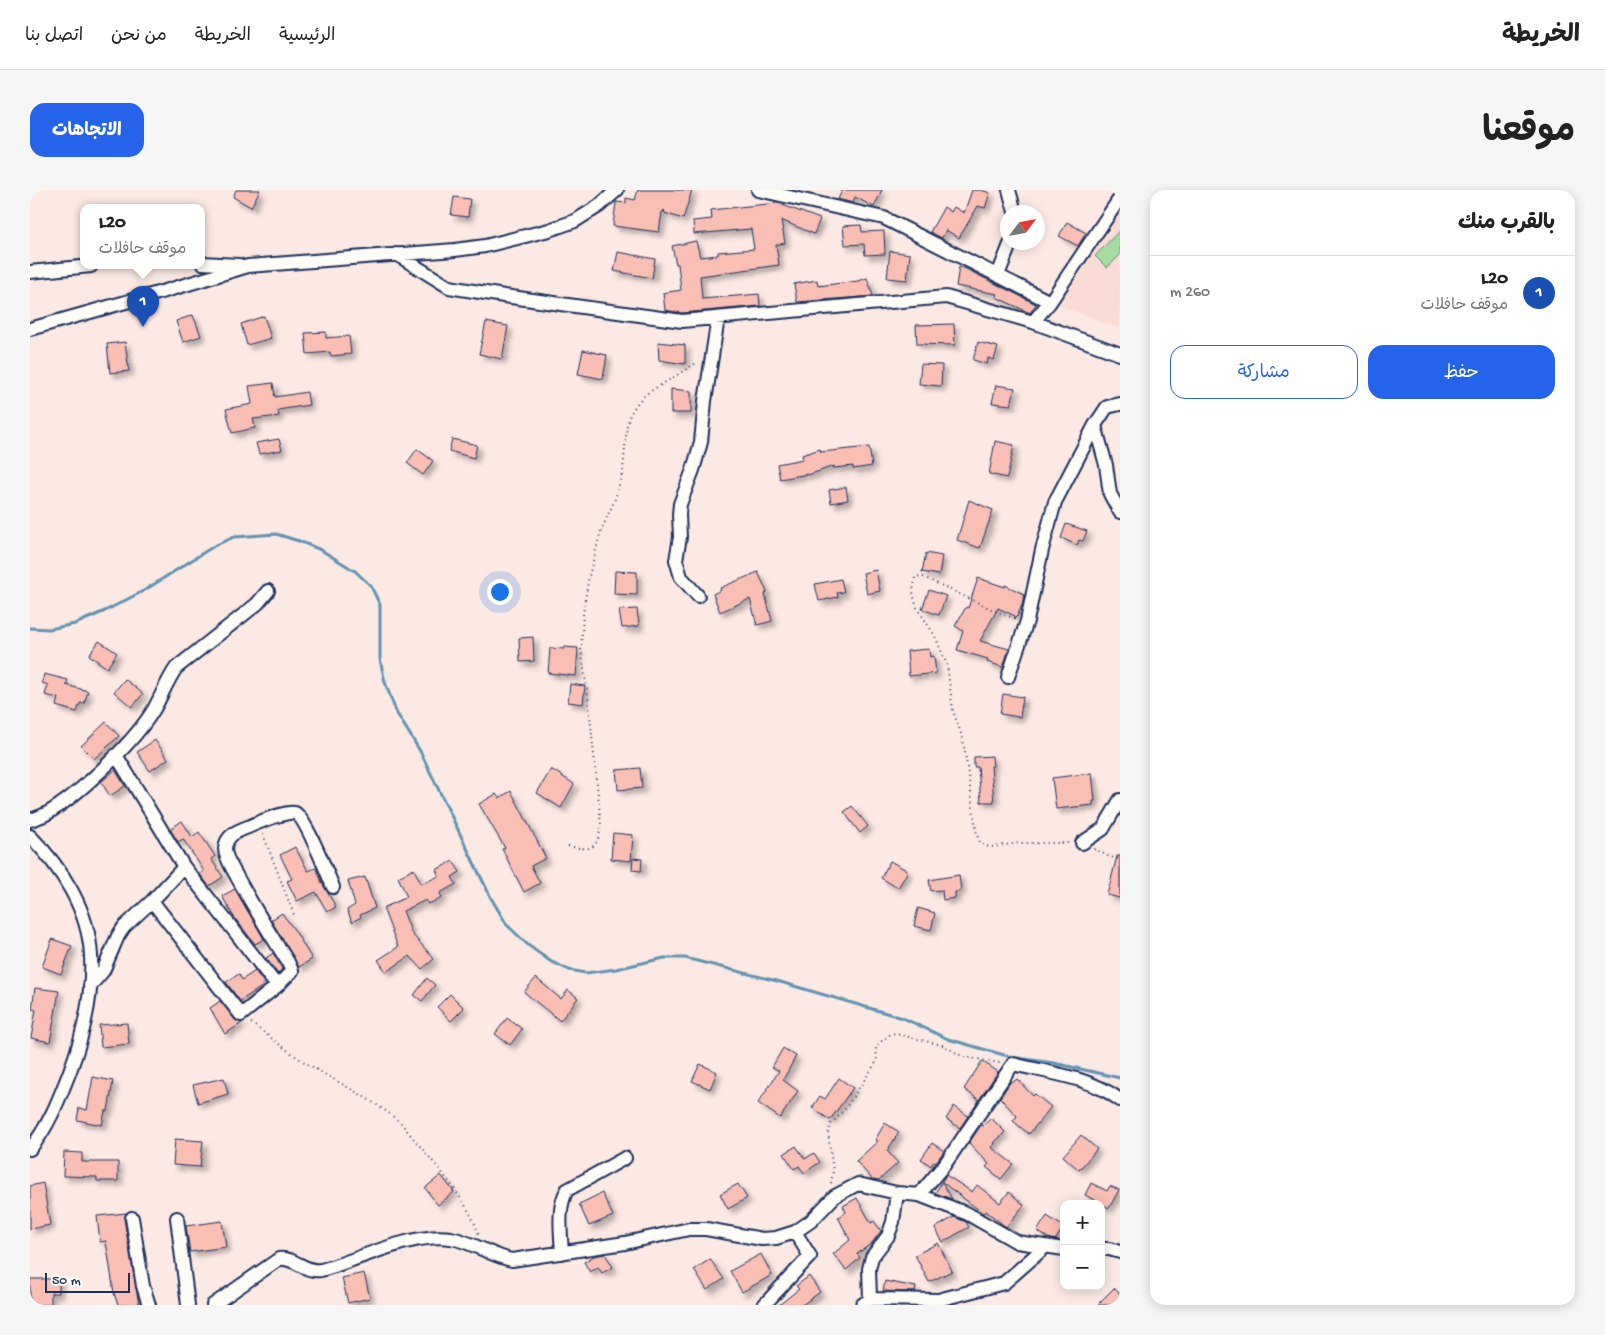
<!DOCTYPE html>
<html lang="ar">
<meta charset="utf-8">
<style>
body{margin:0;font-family:"Gochi Hand","Playpen Sans Arabic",sans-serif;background:#f6f6f6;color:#222;direction:rtl}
.controls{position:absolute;right:15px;bottom:15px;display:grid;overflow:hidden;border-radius:10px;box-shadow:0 2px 12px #0003}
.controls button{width:45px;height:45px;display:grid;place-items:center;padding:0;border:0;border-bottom:1px solid #e0e0e0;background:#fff;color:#222;font:25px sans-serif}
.compass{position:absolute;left:970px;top:15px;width:45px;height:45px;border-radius:50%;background:#fff;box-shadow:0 2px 12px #0003;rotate:58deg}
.scale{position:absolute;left:15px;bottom:12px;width:85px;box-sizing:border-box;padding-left:5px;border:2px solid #1b2f5e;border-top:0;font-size:14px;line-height:18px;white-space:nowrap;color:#1b2f5e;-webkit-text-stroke:4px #fdfcf7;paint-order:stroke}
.you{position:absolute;left:469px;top:401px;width:18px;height:18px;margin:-12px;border:4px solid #fff;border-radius:50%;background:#1a73e8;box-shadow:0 0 0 8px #1a73e833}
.badge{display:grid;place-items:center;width:32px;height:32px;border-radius:50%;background:#2563eb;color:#fff;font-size:16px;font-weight:700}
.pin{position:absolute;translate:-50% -41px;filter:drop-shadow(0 1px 2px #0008)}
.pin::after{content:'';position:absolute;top:26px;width:18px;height:15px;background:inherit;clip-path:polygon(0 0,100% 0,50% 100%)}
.popup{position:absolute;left:50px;top:14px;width:125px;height:65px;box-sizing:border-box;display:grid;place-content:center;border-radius:10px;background:#fff;filter:drop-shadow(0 1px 4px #0005);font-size:16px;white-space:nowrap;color:#767676}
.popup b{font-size:19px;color:#222}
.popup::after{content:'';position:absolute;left:50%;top:100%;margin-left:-10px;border:10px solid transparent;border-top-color:#fff}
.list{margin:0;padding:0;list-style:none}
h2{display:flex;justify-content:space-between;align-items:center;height:65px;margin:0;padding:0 20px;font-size:21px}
h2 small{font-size:16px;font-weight:400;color:#767676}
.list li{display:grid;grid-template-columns:32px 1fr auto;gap:15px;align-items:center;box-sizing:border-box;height:75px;padding:0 20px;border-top:1px solid #e0e0e0}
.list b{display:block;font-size:19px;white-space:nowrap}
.list p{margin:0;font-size:16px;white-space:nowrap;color:#767676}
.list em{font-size:16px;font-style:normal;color:#767676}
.actions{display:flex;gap:10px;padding:15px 20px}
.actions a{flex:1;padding:11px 0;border:1px solid #2563eb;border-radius:15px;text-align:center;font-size:18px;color:#2563eb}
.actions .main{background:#2563eb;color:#fff}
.map{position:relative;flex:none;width:1090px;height:1115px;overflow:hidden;direction:ltr;border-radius:15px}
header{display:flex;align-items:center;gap:30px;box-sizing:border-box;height:70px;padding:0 25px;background:#fff;border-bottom:1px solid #e0e0e0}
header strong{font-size:24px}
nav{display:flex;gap:28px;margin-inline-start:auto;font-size:18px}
.intro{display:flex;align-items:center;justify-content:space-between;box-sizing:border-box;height:120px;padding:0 30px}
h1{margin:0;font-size:35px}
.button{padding:12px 22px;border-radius:15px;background:#2563eb;color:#fff;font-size:18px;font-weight:700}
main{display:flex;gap:30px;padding:0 30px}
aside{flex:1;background:#fff;border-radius:15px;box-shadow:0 2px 12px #0003}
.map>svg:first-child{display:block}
.built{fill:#fbdcd5}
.green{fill:#a6dc9f;stroke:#60867e}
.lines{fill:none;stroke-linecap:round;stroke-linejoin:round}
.stream{stroke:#5f94b4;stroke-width:3}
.building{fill:#f9beb4;stroke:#1b2f5e;filter:url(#shadow)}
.minor-casing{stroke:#1b2f5e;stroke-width:16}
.path{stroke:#1b2f5e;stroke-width:2;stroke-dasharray:1 4;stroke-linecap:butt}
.minor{stroke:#fdfcf7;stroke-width:12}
</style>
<header>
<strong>الخريطة</strong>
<nav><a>الرئيسية</a><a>الخريطة</a><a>من نحن</a><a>اتصل بنا</a></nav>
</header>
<div class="intro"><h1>موقعنا</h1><a class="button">الاتجاهات</a></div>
<main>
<aside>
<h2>بالقرب منك<small></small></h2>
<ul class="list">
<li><span class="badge" style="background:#1a4fb4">1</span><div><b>L20</b><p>موقف حافلات</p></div><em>260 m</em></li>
</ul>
<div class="actions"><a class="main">حفظ</a><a>مشاركة</a></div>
</aside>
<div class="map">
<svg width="1090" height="1115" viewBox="0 0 1090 1115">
<defs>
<filter id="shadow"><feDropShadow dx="4.5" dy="4.5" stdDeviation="2.5" flood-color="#0004"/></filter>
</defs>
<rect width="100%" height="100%" fill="#fce9e3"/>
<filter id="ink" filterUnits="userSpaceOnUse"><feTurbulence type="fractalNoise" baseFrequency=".02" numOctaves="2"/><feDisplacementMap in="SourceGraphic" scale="10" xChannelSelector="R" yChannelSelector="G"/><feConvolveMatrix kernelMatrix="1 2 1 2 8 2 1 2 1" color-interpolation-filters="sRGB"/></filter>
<g filter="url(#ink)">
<path class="built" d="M1090 22V139L1029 115Z"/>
<path class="green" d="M1090 40V65L1077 78 1065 66Z"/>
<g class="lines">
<path class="stream" d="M0 438 19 439 45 434 75 421 115 400 184 356 204 347 246 344 269 351 291 360 325 381 341 396 350 415V469L355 492 366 522 390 561 461 708 477 735 498 755 520 771 539 780 556 783 586 779 634 768H655L747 791 873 828 918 849 981 867 1024 873 1090 888"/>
</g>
<path class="building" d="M206 0H230L221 17 203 7Z
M608 0H662L653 29 635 23 634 20 633 22H632L629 42 583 36 586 12 596 13V8L605 10Z
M811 0H852L844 17 825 7 823 13 808 9 812 1Z
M942 0H951L960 3 955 18 948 16 929 48 916 40 912 48 900 42 914 17 921 22 924 17 934 23Z
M424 7 440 9 438 27 421 25Z
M747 13 790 29 784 44 751 30 755 53 746 55 749 75 670 86 672 109 729 104 730 116 652 123 635 120 633 103 651 100 648 74H646L642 56 666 51 670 67 688 65V62L724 59 721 39 664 44 663 31 682 29 681 20Z
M1037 32 1056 43 1048 56 1029 46Z
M831 35 832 42 854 41 855 64 835 65 834 54 815 55 813 36Z
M860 61 880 64 877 90 857 88Z
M588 62 625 69 622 88 584 81Z
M929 77 936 79 1006 114 1000 123 966 107 967 104 926 96Z
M837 88 843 106 767 112 764 94 787 90 788 96 828 91Z
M163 125 171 146 153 152 146 131Z
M234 126 241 148 217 155 211 134Z
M456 132 478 136 472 169 449 164Z
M924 134 925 155 887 154 886 135Z
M296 142V148L319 146 321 164 301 166 300 162 277 164 275 143Z
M95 152 99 181 80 183 77 154Z
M628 152 655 155V174L629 170Z
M948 152 968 157 964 170 958 168 957 174 943 170Z
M553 160 577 165 573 189 548 184Z
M891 174 912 175 911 196 889 194Z
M243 193 245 207 277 202 279 215 248 220 249 226 223 229 225 238 202 243 196 219 222 214 219 196Z
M966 195 985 198 981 215 962 213Z
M641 199 661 201V223H641Z
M249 249 252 260 229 264 226 253Z
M422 249 447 255 444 268 419 261Z
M965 251 984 255 977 288 959 284Z
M839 257 842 276 823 279V276L804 278V276L778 285V284L750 289 747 274 773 269 772 265 790 259 791 262Z
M387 259 403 271 393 285 377 273Z
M816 297 818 310 801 313 799 300Z
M939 310 963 320 950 358 927 350Z
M1036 334 1057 341 1053 351 1049 350 1047 355 1031 348Z
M896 363 912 366 909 385 892 382Z
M846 380 850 401 837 404 833 383Z
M585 381 607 382V405L584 404Z
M728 382 737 402 735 404 742 431 727 435 720 409 690 422 683 404 691 400 690 398Z
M948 388 975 397V395L994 404 992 415 987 427 968 418 950 451 979 459 973 477 957 472 958 469 927 460 933 441 925 436 936 417 938 418Z
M811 389 814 402 807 403 808 407 789 411 785 394Z
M899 400 916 406 909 425 892 419Z
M607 419 609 436 592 438 589 420Z
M503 447 504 471 490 472 489 448Z
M69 451 87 463 77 478 59 465Z
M534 457 548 458 546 486 518 483 520 458 534 459Z
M899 459 900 467 904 466 906 483 879 486 877 461Z
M14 484 38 490 36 495 58 501 54 514 50 513 47 522 26 516 28 508 15 505 18 495 12 493Z
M95 489 113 504 102 517 84 502Z
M540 494 555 496 553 514 538 512Z
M973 504 993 507 990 527 970 524Z
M76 532 89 546 64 569 51 556Z
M125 550 138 569 120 581 107 562Z
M962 566 963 576H961L964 612H951L948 577H944V567Z
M610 578 612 598 588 600 586 580Z
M521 579 544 594 531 618 507 603Z
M85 580 95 596 80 606 71 592Z
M1062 583 1065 611H1063V615L1026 619 1022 588Z
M481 601 516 668 501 676 510 693 494 702 472 659 475 658 449 614 466 604 469 608Z
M822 616 838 636 830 643 814 622Z
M152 631 162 647 169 642 185 666 181 669 193 687 179 696 170 684 174 681 153 649 148 652 140 639Z
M583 643 603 645 601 671 581 669Z
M265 657 278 681 286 678 292 693 306 717 297 722 286 702 267 711 257 691 262 689 250 665Z
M1087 666H1090V708L1077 705Z
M603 668 612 669 611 681 602 680Z
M423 671 430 682 422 687 426 694 410 703 412 708 398 714 396 710 373 721 382 744 404 769 392 779 380 766 356 782 348 770 368 757 353 718 377 707 368 687 384 679 391 694 409 686 406 680Z
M860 671 878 681 868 698 851 688Z
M929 685 931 701 925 702V708L913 710 912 700 901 701 899 690Z
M335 687 345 718 330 725 331 727 322 732 317 720 325 715 318 691Z
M205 699 234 749 225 754 204 727 192 706Z
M888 718 905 723 901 740 884 736Z
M252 723 265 741 282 769 269 777 241 730Z
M22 749 42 756 31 784 12 777Z
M243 763 252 779 248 784 236 768Z
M225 781 234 793 232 794 233 796 210 811 196 792 209 784 212 790Z
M397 788 405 795 392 811 384 805Z
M506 788 531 809 538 800 548 808 530 831 494 802Z
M5 798 29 801 20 852 1 848 6 820 2 819Z
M420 804 434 818 421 831 407 817Z
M190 811 205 830 212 833 195 844 180 818Z
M477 828 492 839 480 855 465 844Z
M97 833 99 854 71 857 69 835Z
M753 858 766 866 753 890 768 901 750 928 728 913 749 881 742 877Z
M952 871 968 882 949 910 934 899Z
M670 874 687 882 680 899 662 891Z
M63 887 83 891 78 921H75L72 935 47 930 49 918 57 920Z
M194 888 198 904 168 913 163 895Z
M809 888 823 898 800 930 782 918 790 906 795 909Z
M987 889 1003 906 1005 904 1021 917 999 944 983 931 987 926 970 908 981 891 983 892Z
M924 916 938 926 930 938 916 929Z
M961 928 975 942 964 953 965 954 961 957 983 974 971 989 956 977 959 974 939 953 951 935 953 936Z
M855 933 869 942 857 961 868 973 849 990 842 989 826 971 848 951 845 950Z
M1051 945 1067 959 1049 980 1033 966Z
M145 949 173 951 170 977 143 975Z
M902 953 914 961 906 972 904 971 901 976 891 969Z
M766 956 775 969 784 963 790 972 774 983 769 976 764 979 754 964Z
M34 962 52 963V972H88V991H67V987L33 986Z
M411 985 424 1002 408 1015 395 998Z
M916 985 942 1002 947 995 970 1013 979 1002 994 1015 976 1037 956 1021 953 1023 912 992 922 1009 905 1003Z
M13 993 20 1035 0 1039V996Z
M1061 993 1077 1001 1080 996 1089 1000 1079 1018 1055 1005Z
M708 994 717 1008 698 1019 690 1004Z
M572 1003 583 1026 559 1036 549 1014Z
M827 1008 841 1033 844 1031 851 1041 842 1053 827 1064 830 1068 816 1080 803 1064 820 1050 808 1027 816 1022 813 1016Z
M96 1023 94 1029 109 1115H88L84 1103 76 1051 70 1052 67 1026Z
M1017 1026 1034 1037 1025 1050 1018 1048 1007 1041Z
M924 1027 936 1032 939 1037 913 1052 905 1038Z
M192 1031 196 1057 160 1062 156 1036Z
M908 1053 922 1081 899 1092 885 1065Z
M575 1064 583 1077 572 1083 568 1077 560 1082 554 1072 564 1066Z
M731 1064 742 1085 712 1102 700 1081Z
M680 1069 694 1089 677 1100 664 1080Z
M334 1083 340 1108 318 1113 312 1088Z
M779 1086 790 1102 772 1115H749L769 1099 766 1096Z
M0 1089H29V1103H21V1115H0Z
M855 1091 886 1097 885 1102 853 1101Z
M1084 1098 1090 1104V1115H1067Z"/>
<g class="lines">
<defs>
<path id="minor" d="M728 0 854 28 1020 112
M979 0 985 22
M366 64 419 97 474 106 652 131 916 107 1003 132 1090 164
M172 73 209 75
M0 82 61 76
M968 85 981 52
M1003 132 1020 112 1090 8
M0 139 135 101 218 76 425 60 455 56 519 40 545 31 569 16 587 0
M1065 235 1076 275 1080 304 1090 322
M668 406 651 387 646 370 650 347 649 324 650 314 663 280 671 252 675 211 688 128
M978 487 997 431 1012 360 1025 312 1065 235 1077 217 1090 214
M0 630C7 628 15 625 21 621 53 601 105 551 124 519 132 505 137 491 146 478L227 414 238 401
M0 646C31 677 59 720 61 766 63 804 53 846 40 881 29 909 19 936 0 959
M1052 653 1073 639 1090 610
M154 677 202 738 247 796
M122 711 211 825 247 796 262 781 258 772C240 744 223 716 207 687 203 679 195 668 195 659 196 645 207 641 218 637 227 633 256 621 265 623 275 627 298 685 303 697
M60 796 73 781 88 746 94 737 122 711 154 677 86 565
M889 1005 915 974 983 874C1018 883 1061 887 1090 910
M102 1028 113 1096 119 1115
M147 1028 158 1115
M1071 1059H1079L1090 1062
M532 1063C531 1043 527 1018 537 1000L595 968
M840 1109 839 1079 842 1067 858 1046 863 1032 867 1003
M183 1115 249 1069C265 1067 275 1083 291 1080 329 1070 382 1042 421 1048 443 1052 461 1066 482 1070L595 1053 659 1039H676L732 1049 746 1048 765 1042 781 1031 805 1006 828 994 867 1003 889 1005 938 1024 987 1052 1034 1059
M734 1115 780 1066 765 1042
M832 1115 840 1109 908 1110 974 1093 1015 1057"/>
</defs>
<use href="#minor" class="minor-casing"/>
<path class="path" d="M985 428 974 425 891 386 885 387 883 402 886 416 905 446 917 475 923 521 933 549 947 645 950 652 954 656 961 657 990 653H1041
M233 644 264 725
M538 656C562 661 568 660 571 634L558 506 551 459 553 423 559 386 571 341 585 309 593 281 597 236 600 224 608 212 616 204 668 172
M1064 659 1080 667 1090 669
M221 833C238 845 253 858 270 869 303 891 341 907 371 933 396 965 437 1006 449 1045
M801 993 803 981 798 942 801 934 815 919 847 871 846 857 849 853 862 843 912 855 934 867 970 873"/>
<use href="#minor" class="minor"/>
</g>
</g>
</svg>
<div class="controls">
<button>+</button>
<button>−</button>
</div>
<svg class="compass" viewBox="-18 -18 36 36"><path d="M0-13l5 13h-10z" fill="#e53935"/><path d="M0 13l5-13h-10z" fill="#767676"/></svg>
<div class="scale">50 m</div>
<div class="you"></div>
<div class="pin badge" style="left:113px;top:137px;background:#1a4fb4">1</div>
<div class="popup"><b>L20</b>موقف حافلات</div>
</div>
</main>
